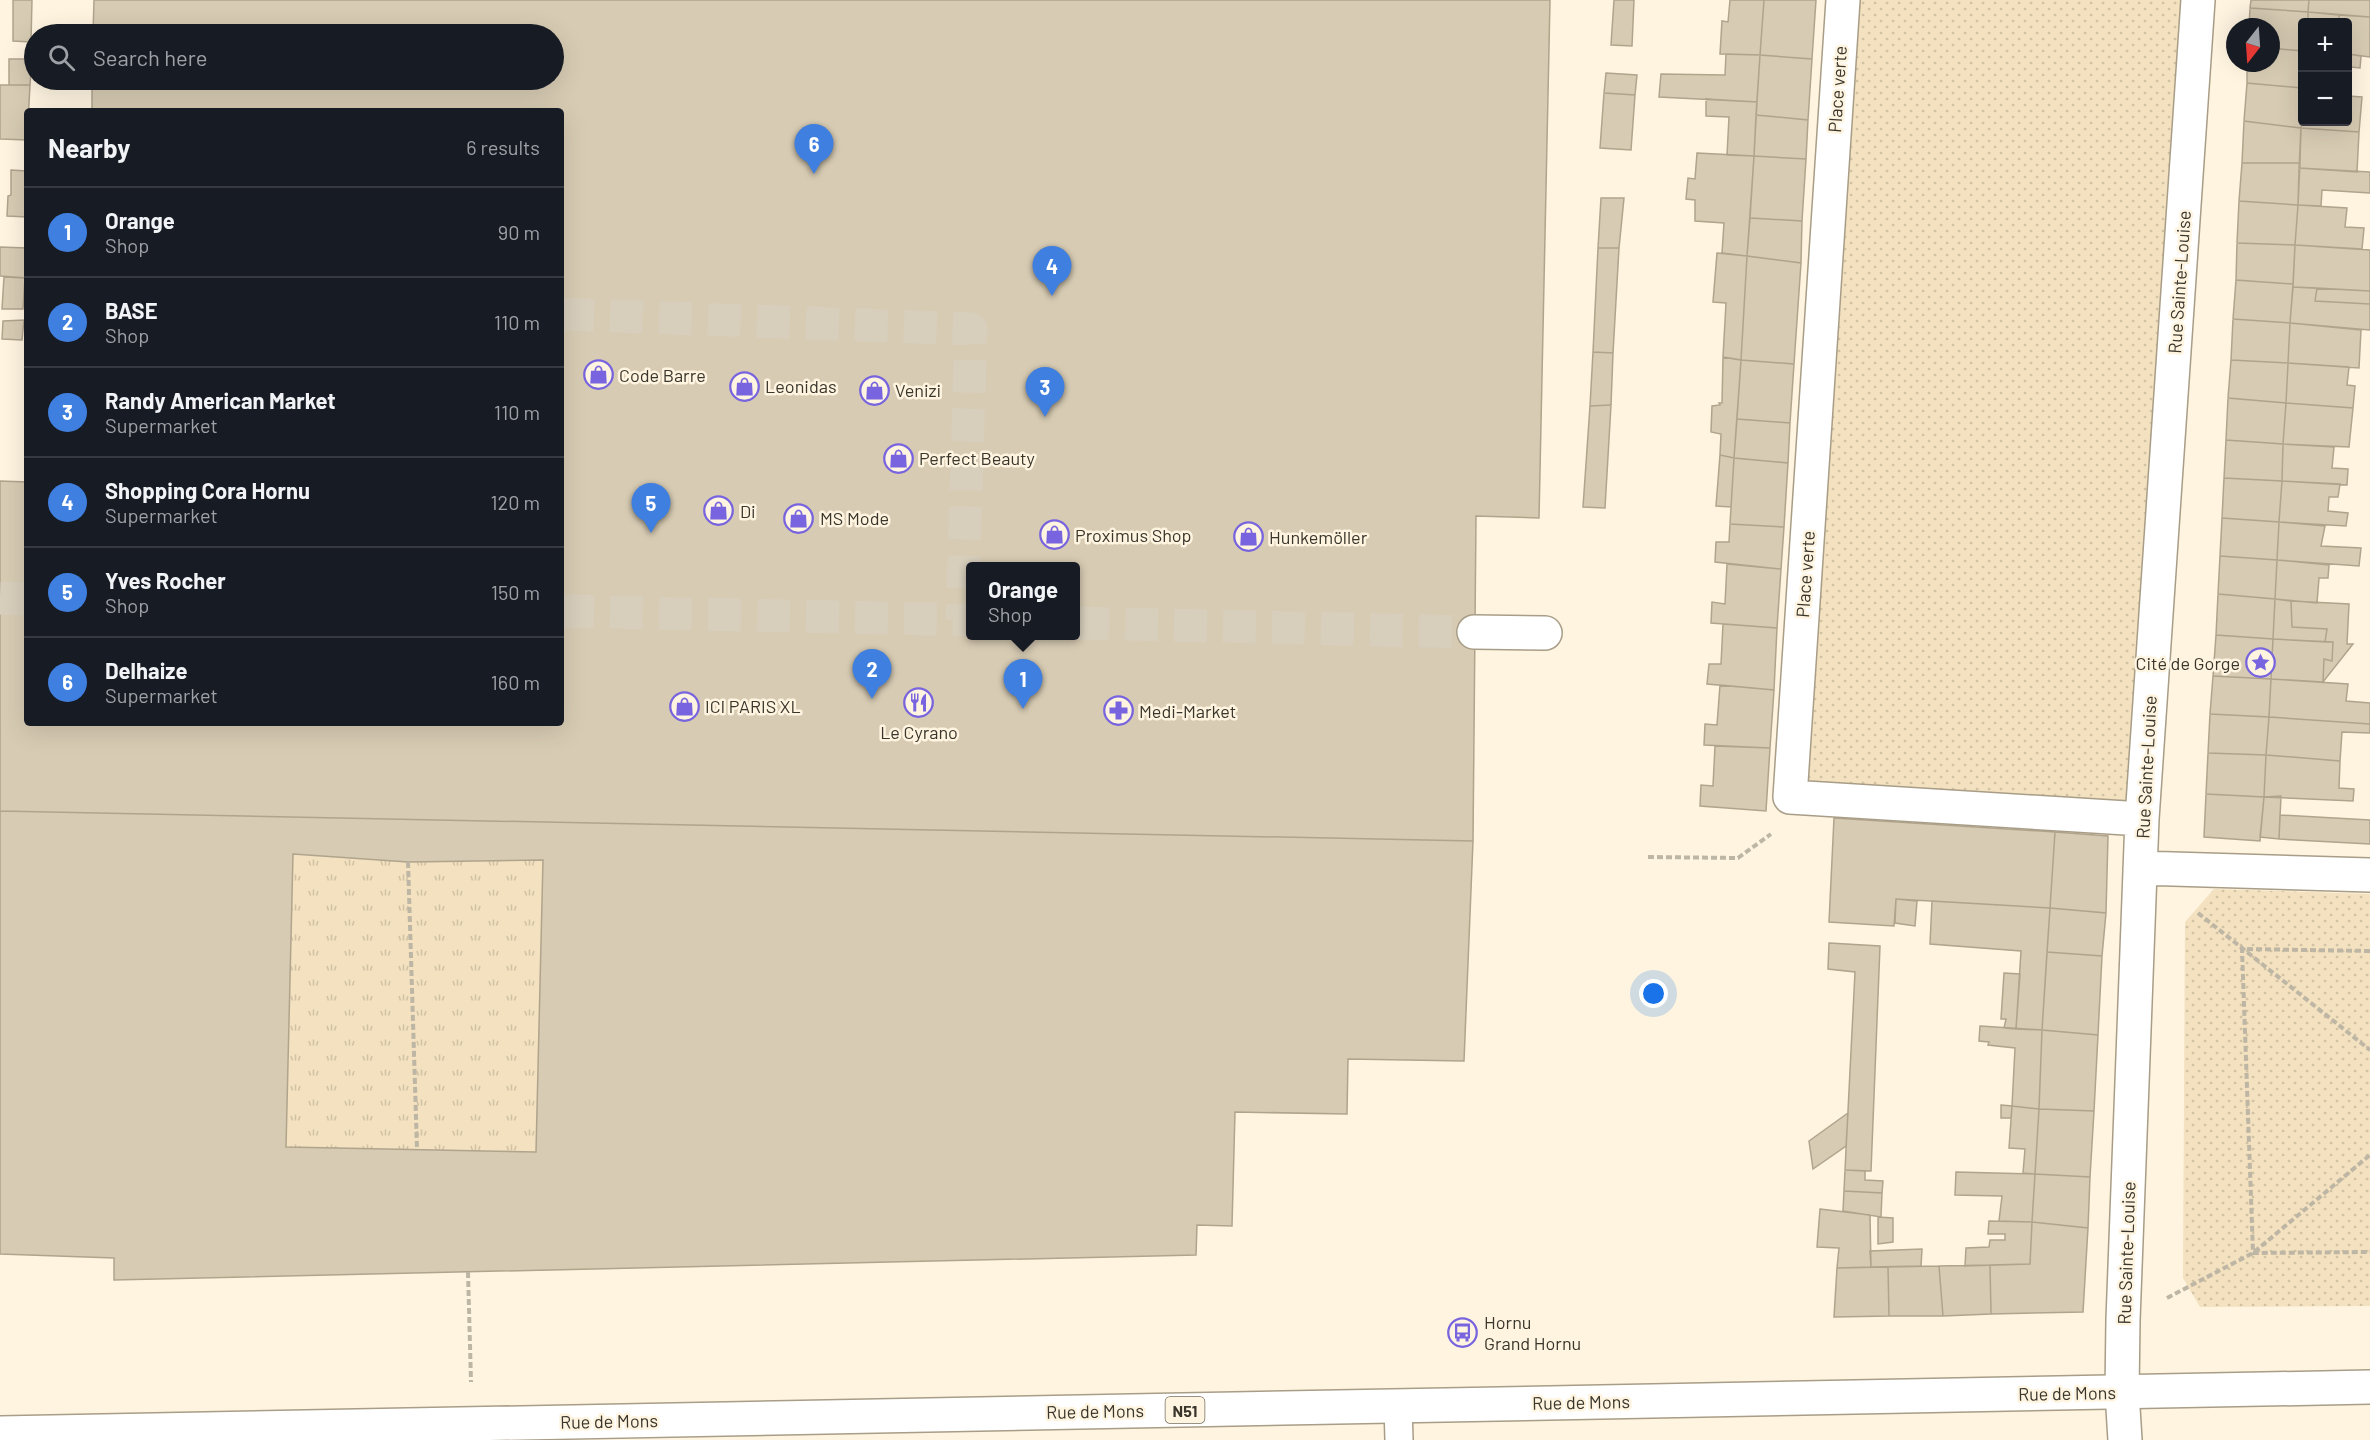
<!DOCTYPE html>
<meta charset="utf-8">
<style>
body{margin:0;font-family:Barlow,sans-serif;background:#242831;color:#f1f3f6}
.controls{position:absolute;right:18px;top:18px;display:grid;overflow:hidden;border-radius:6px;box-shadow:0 6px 24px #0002}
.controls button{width:54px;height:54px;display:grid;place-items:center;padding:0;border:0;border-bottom:2px solid #363941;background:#171b24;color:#f1f3f6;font:30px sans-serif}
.compass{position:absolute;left:2226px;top:18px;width:54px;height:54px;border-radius:50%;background:#171b24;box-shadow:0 6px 24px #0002;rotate:197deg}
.you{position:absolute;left:1654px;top:994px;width:21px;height:21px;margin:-15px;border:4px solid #fff;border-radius:50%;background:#1a73e8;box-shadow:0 0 0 9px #1a73e833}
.badge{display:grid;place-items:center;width:39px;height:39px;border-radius:50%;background:#b45309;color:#fff;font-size:20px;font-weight:700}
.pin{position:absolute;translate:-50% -50px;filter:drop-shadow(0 2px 3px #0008)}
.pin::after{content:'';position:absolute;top:32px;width:21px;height:18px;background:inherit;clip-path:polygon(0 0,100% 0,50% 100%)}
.popup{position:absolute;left:966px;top:562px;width:114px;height:78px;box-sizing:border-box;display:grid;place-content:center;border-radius:6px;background:#171b24;filter:drop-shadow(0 2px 4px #0005);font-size:20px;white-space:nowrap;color:#9ea1a6}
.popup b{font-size:22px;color:#f1f3f6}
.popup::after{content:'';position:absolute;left:50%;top:100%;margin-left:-12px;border:12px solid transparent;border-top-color:#171b24}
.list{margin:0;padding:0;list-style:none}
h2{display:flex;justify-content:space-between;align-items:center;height:78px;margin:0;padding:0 24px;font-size:26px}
h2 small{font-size:20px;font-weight:400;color:#9ea1a6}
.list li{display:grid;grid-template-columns:39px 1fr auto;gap:18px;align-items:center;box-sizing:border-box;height:90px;padding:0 24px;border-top:2px solid #363941}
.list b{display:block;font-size:22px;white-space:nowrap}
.list p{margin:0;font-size:20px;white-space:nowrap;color:#9ea1a6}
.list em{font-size:20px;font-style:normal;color:#9ea1a6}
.icon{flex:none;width:33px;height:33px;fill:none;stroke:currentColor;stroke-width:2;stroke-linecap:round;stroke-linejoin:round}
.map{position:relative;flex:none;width:2370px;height:1440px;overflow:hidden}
.search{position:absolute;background:#171b24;box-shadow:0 6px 24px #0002;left:24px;top:24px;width:540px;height:66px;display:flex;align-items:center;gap:15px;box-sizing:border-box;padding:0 21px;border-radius:33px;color:#9ea1a6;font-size:22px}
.panel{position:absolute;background:#171b24;box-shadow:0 6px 24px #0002;left:24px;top:108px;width:540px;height:618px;border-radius:6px}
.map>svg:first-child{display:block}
.grass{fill:url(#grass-tufts)}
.park{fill:url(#park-dots)}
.building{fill:#d7cbb3;stroke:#b0a48d;stroke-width:1.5;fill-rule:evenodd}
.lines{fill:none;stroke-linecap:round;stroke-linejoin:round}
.street-tunnel{stroke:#d7cebc;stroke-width:33;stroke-dasharray:33 16;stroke-linecap:butt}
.lane-casing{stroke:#a89d86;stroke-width:30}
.street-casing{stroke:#a89d86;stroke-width:36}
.primary-casing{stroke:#a89d86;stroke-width:36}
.path{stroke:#beb6a5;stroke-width:4;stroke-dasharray:6 3;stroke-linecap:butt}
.lane{stroke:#fff;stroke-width:27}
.street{stroke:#fff;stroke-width:33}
.primary{stroke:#fff;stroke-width:33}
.labels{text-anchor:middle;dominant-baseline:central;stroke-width:5;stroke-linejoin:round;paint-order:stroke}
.shield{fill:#fef4e0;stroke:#756f62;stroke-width:1.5}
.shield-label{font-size:16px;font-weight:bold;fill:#3a362c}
.street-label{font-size:18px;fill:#3a362c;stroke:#fef4e0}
.poi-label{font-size:18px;fill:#3a362c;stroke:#fef4e0;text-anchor:start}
</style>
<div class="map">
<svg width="2370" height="1440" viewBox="0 0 2370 1440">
<defs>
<pattern id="grass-tufts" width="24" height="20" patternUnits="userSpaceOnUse" patternTransform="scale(1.5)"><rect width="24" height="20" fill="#f3e1bf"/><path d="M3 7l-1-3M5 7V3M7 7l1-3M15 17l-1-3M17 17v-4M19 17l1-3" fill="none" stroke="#d1c2a4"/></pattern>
<pattern id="park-dots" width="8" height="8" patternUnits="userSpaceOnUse" patternTransform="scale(1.5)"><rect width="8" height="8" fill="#f3e1bf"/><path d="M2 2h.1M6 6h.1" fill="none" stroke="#d1c2a4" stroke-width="1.8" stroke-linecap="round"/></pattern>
</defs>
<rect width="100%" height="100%" fill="#fef4e0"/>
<path class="grass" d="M293 854 408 862 543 860 536 1152 286 1147Z"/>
<path class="park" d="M1843 0H2198L2142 819 1790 797Z
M2214 889 2370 894V1306L2200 1307 2183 1278 2185 922Z"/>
<path class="building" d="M13 0H32L31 42 13 41Z
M94 0H1550L1539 518 1476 516 1473 841 0 811V481L27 482V723H561V111H92V80H554V34H93ZM970 566H1076V636H970Z
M1614 0H1634L1632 46 1611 45Z
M1730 0H1764L1760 55 1720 54 1722 21 1728 22Z
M1764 0H1816L1812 59 1760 55Z
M2251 0H2309L2308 12 2250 8Z
M2309 0H2370V17L2308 12Z
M2250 8 2308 12V22H2302V51L2271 48V27H2249Z
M2308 12 2339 15V22H2308Z
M2339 15 2370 17V57L2348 54V22H2339Z
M2271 48 2302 51V88L2247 83V63H2271Z
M1726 54 1760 55 1757 102 1659 97 1661 74 1725 75Z
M2348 54 2361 56 2360 68 2351 67 2349 96Z
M1760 55 1812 59 1808 120 1756 115Z
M9 59H32L30 85H9Z
M1606 73 1637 75 1635 95 1604 93Z
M2247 83 2302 88 2301 128 2244 121Z
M0 85H30L27 140 0 139Z
M1604 93 1635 95 1631 150 1600 148Z
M2348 96 2362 97 2359 132 2301 128 2302 110V122H2348Z
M1706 99 1757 102 1754 156 1727 155 1729 117 1706 116Z
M1756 115 1808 120 1806 159 1754 156Z
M2244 121 2301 128 2300 163H2242Z
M2301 128 2359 132 2357 172 2299 168Z
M1697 153 1754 156 1747 256 1722 253 1724 223 1695 221V200L1686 199 1688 178 1695 179Z
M1754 156 1806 159 1802 221 1750 218Z
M2242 163H2300L2298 205 2239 201Z
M2299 168 2370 172V193L2322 190 2321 206 2298 205Z
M11 170 27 171V217L7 216 8 196 11 195Z
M1601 198H1624L1619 248H1598Z
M2239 201 2298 205 2295 245 2237 243Z
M2298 205 2347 208 2345 227 2364 228 2362 249 2295 245Z
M1750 218 1802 221 1801 263 1747 256Z
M2237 243 2295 245 2293 284 2236 280Z
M2295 245 2370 250V291L2293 287Z
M0 247 27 248V278L0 276Z
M1598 248H1619L1613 353 1593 352Z
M1717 253 1747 256 1741 360 1723 357 1726 303 1713 302Z
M1747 256 1801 263 1794 364 1741 360Z
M4 277 25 278 23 309H2Z
M2236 280 2293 284 2290 323 2233 319Z
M2293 287 2317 288 2315 301 2370 304V330L2290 323Z
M2317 288 2370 291V304L2315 301Z
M2233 319 2290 323 2288 363 2231 360Z
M24 320 22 340 2 339 3 321Z
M2290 323 2361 330 2359 368 2288 363Z
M1593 352 1613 353 1611 405 1590 406Z
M1723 357 1741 360 1734 458 1720 455 1721 434 1711 432 1712 406 1720 405 1719 403H1722Z
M1741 360 1794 364 1790 423 1737 419Z
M2231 360 2288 363 2286 403 2228 398Z
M2288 363 2349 367 2347 385 2355 386 2353 408 2286 403Z
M2228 398 2286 403 2283 444 2226 440Z
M2286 403 2353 408 2349 447 2283 444Z
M1611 405 1605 508 1583 507 1590 406Z
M1737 419 1790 423 1788 463 1734 458Z
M2226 440 2283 444 2282 481 2224 478Z
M2283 444 2334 447 2332 468 2348 469 2347 485 2282 481Z
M1720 455 1734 458 1731 507 1716 506Z
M1734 458 1788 463 1784 527 1730 524Z
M2224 478 2282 481 2279 522 2222 518Z
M2282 481 2340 484 2338 497H2329L2328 511 2348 513 2346 526 2279 522Z
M2222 518 2279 522 2277 560 2220 556Z
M2279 522 2325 526 2321 546 2361 548 2359 566 2277 560Z
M1730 524 1784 527 1781 569 1715 562 1716 542H1729Z
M2220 556 2277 560 2275 599 2218 594Z
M2277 560 2329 565 2328 578H2319L2317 603 2275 599Z
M1727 564 1781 569 1777 628 1711 623 1712 602 1725 604Z
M2218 594 2275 599 2273 639 2216 635Z
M2275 599 2291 601 2292 627 2327 629 2325 642 2273 639Z
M2291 601 2349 604 2347 644H2353L2323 682 2324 659 2332 661 2333 642H2325L2327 629 2292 627Z
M1723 624 1777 628 1774 690 1707 684 1709 664H1721Z
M2216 635 2273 639 2271 679 2213 676Z
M2273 639 2333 642 2332 661 2324 659 2323 682 2271 679Z
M2213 676 2271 679 2269 717 2210 714Z
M2271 679 2348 684 2346 701 2370 703V724L2269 717Z
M1720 685 1774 690 1770 748 1704 745 1705 724 1717 725Z
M2210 714 2269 717 2266 755 2208 753Z
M2269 717 2370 724V733L2342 732 2340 761 2266 755Z
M1715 746 1770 748 1766 811 1700 806 1701 785 1713 786Z
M2208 753 2266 755 2264 797 2206 794Z
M2266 755 2340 761 2339 788 2354 789 2353 801 2264 797Z
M2206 794 2264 797 2260 841 2204 837Z
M2281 796 2279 839 2260 837 2264 797Z
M0 811 1473 841 1464 1061 1348 1059 1347 1114 1235 1112 1232 1226 1197 1225 1196 1255 114 1280V1258L0 1254ZM293 854 408 862 543 860 536 1152 286 1147Z
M2280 815 2370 820V844L2279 839Z
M1834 818 2055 832 2050 908 1896 899 1894 926 1829 922Z
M2055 832 2108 836 2106 913 2050 908Z
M1896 899 1917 901 1915 926 1895 923Z
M1932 901 2050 908 2042 1030 2016 1029 2021 951 1930 944Z
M2050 908 2106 913 2102 956 2047 952Z
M1829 943 1880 946 1871 1171 1845 1170 1855 972 1828 969Z
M2047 952 2102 956 2098 1035 2042 1030Z
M2004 973 2020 974 2016 1029 2004 1028 2006 1019H2001Z
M1980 1026 2042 1030 2039 1109 2012 1106 2015 1048 1988 1045 1989 1042 1979 1041Z
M2042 1030 2098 1035 2094 1111 2039 1109Z
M2001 1105 2012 1106 2011 1118H2001Z
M2012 1106 2039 1109 2035 1174 2023 1173 2025 1149 2009 1148Z
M2039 1109 2094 1111 2090 1177 2035 1174Z
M1848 1113 1846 1146 1813 1169 1809 1141Z
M1845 1170 1865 1171V1180L1883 1181 1882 1193 1844 1191Z
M1956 1172 2035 1174 2032 1222 1999 1221 2002 1196 1955 1195Z
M2035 1174 2090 1177 2088 1228 2032 1222Z
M1844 1191 1882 1193 1881 1217 1843 1211Z
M1820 1209 1870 1215 1871 1267 1837 1268 1839 1248 1817 1247Z
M1878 1217 1893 1218V1242L1878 1244Z
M1989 1221 2032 1222 2030 1264 1965 1266 1966 1248 1989 1247 1990 1240H2005V1234H1988Z
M2032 1222 2088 1228 2083 1312 1991 1314 1990 1265 2030 1264Z
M1922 1249 1921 1266 1871 1267 1870 1251Z
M1990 1265 1991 1314 1943 1316 1939 1266Z
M1939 1266 1943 1316H1889L1888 1267Z
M1888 1267 1889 1316 1834 1317 1837 1268Z"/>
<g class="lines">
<path class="street-tunnel" d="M561 314 971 329 962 620
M0 598 27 599
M561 611 970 620
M1076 623 1474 632"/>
<defs>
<path id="lane" d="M1398 1405 1399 1440"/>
<path id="street" d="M1843 0 1790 797 2142 819
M1474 632 1545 633
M2140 868 2370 875
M2125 1440 2122 1392 2123 1320 2142 819 2198 0"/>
<path id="primary" d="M0 1433 2370 1387"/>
</defs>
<use href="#lane" class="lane-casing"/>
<use href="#street" class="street-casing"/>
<use href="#primary" class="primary-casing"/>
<path class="path" d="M1648 857 1738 858 1771 834
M408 862 417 1149
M2198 913 2370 1050
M2370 951 2242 949 2253 1253 2370 1252
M468 1272 471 1382
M2167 1298 2253 1253 2370 1155"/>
<use href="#lane" class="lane"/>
<use href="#street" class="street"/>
<use href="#primary" class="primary"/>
</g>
<defs>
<symbol id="shop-ring" viewBox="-11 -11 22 22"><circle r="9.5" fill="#fef4e0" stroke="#7764de" stroke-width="1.5"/><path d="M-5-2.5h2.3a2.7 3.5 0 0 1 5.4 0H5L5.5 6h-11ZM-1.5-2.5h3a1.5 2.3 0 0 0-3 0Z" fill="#7764de"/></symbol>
<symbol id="sight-ring" viewBox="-11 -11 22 22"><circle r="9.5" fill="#fef4e0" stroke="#7764de" stroke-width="1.5"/><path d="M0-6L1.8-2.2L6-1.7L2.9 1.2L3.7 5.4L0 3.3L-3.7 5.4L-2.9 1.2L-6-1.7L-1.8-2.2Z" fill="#7764de"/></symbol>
<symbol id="restaurant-ring" viewBox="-11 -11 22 22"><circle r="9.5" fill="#fef4e0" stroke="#7764de" stroke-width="1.5"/><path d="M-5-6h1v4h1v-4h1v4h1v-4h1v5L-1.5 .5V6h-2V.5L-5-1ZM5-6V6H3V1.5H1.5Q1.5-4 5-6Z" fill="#7764de"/></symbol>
<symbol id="pharmacy-ring" viewBox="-11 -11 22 22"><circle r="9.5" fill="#fef4e0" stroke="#7764de" stroke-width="1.5"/><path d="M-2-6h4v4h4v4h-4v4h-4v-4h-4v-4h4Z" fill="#7764de"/></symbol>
<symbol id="bus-ring" viewBox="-11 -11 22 22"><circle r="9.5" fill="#fef4e0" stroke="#7764de" stroke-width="1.5"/><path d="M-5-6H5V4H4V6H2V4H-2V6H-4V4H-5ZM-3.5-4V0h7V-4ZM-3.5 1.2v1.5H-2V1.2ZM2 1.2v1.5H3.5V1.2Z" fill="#7764de"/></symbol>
</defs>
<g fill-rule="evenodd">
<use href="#shop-ring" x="582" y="358" width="33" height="33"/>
<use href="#shop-ring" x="728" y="370" width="33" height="33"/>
<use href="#shop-ring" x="858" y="374" width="33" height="33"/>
<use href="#shop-ring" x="882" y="442" width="33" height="33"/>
<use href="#shop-ring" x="702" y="494" width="33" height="33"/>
<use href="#shop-ring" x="782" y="502" width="33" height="33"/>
<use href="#shop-ring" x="1038" y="518" width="33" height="33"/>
<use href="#shop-ring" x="1232" y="520" width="33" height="33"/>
<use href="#sight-ring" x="2244" y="646" width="33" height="33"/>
<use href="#restaurant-ring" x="902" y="686" width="33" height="33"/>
<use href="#shop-ring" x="668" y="690" width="33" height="33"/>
<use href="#pharmacy-ring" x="1102" y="694" width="33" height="33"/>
<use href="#bus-ring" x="1446" y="1316" width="33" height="33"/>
</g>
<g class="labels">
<rect class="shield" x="1165.5" y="1397" width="39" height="26" rx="4.5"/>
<g class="shield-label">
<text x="1185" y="1410">N51</text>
</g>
<g class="street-label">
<text transform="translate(1837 89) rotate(-86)">Place verte</text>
<text transform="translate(2179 282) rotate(-86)">Rue Sainte-Louise</text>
<text transform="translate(1805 574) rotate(-86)">Place verte</text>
<text transform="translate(2146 767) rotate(-87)">Rue Sainte-Louise</text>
<text transform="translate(2126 1253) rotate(-88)">Rue Sainte-Louise</text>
<text transform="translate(2067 1393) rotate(-1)">Rue de Mons</text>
<text transform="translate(1581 1402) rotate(-1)">Rue de Mons</text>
<text transform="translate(1095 1411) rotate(-1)">Rue de Mons</text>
<text transform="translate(609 1421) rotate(-1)">Rue de Mons</text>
</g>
<g class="poi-label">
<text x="619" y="375">Code Barre</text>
<text x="765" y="386">Leonidas</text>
<text x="895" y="390">Venizi</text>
<text x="919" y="458">Perfect Beauty</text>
<text x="740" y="511">Di</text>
<text x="820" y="518">MS Mode</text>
<text x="1075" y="535">Proximus Shop</text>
<text x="1269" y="537">Hunkemöller</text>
<text x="2240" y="663" text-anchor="end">Cité de Gorge</text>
<text x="705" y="706">ICI PARIS XL</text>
<text x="1139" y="711">Medi-Market</text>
<text x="919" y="732" text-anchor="middle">Le Cyrano</text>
<text x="1484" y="1322">Hornu<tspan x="1484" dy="21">Grand Hornu</tspan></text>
</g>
</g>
</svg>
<div class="controls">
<button>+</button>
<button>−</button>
</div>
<svg class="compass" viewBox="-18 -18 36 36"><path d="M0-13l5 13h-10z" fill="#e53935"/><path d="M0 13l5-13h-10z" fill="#9ea1a6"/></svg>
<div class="you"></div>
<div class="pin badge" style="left:1023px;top:709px;background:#3f7fe0">1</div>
<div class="popup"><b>Orange</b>Shop</div>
<div class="pin badge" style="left:872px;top:699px;background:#3f7fe0">2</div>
<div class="pin badge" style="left:1045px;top:417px;background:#3f7fe0">3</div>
<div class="pin badge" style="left:1052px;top:296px;background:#3f7fe0">4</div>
<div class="pin badge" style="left:651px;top:533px;background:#3f7fe0">5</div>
<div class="pin badge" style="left:814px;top:174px;background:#3f7fe0">6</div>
<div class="search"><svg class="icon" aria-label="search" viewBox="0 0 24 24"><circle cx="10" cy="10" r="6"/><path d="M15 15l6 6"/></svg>Search here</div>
<section class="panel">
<h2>Nearby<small>6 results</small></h2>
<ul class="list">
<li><span class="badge" style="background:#3f7fe0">1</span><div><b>Orange</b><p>Shop</p></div><em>90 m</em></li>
<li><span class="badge" style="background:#3f7fe0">2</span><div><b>BASE</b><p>Shop</p></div><em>110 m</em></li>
<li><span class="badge" style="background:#3f7fe0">3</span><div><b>Randy American Market</b><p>Supermarket</p></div><em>110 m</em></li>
<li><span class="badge" style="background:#3f7fe0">4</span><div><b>Shopping Cora Hornu</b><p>Supermarket</p></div><em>120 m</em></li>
<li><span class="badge" style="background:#3f7fe0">5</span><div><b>Yves Rocher</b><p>Shop</p></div><em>150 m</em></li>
<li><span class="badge" style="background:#3f7fe0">6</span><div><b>Delhaize</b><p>Supermarket</p></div><em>160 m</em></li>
</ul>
</section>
</div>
